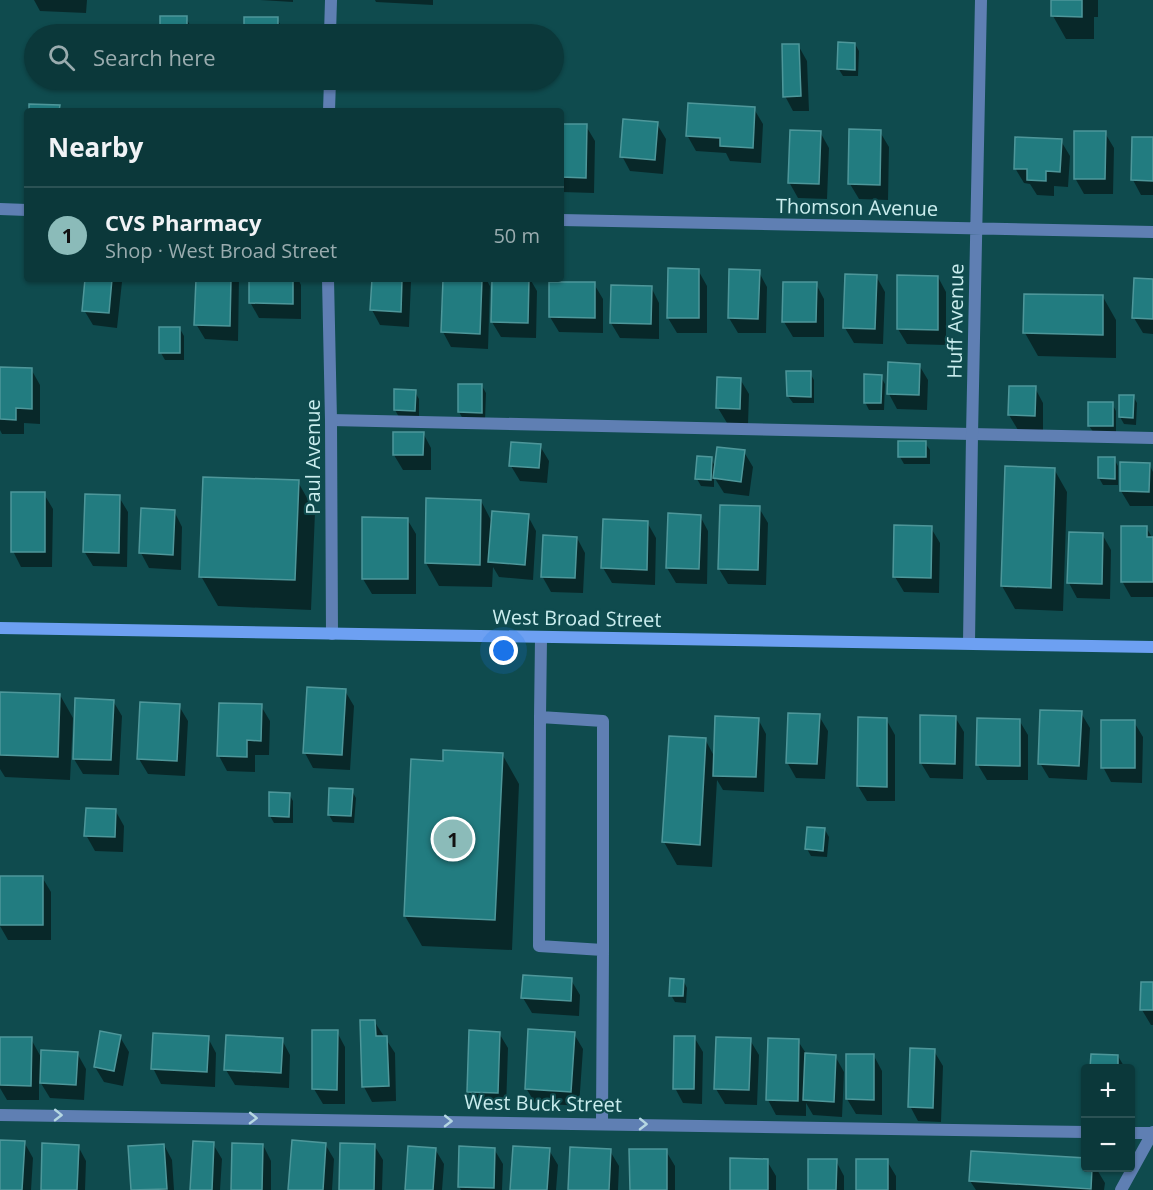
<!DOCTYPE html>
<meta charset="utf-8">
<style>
body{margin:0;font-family:"Open Sans",sans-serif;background:#143f42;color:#f1f3f6}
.controls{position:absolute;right:18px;bottom:18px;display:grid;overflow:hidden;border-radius:6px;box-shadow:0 2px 4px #0004}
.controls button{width:54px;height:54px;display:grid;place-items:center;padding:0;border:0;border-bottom:2px solid #2b5254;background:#0b383a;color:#f1f3f6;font:30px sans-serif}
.you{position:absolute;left:504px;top:651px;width:21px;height:21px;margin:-15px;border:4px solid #fff;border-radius:50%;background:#1a73e8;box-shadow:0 0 0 9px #1a73e833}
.badge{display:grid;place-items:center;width:39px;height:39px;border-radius:50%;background:#8bbbb9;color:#111;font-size:20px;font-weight:700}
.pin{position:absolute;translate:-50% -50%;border:3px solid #fff;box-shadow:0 2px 6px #0006}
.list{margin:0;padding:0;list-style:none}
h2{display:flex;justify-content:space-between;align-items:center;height:78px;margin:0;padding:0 24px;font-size:26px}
h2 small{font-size:20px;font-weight:400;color:#9aacaf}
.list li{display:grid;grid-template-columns:39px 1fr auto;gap:18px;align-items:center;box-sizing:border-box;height:96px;padding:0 24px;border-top:2px solid #2b5254}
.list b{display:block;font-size:22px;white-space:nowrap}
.list p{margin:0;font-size:20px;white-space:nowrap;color:#9aacaf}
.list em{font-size:20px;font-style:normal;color:#9aacaf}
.icon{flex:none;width:33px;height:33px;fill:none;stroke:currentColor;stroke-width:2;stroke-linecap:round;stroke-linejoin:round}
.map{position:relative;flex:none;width:1153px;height:1190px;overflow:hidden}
.search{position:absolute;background:#0b383a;box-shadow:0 2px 4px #0004;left:24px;top:24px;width:540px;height:66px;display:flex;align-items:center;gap:15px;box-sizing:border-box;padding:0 21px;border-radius:33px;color:#9aacaf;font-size:22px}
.panel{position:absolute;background:#0b383a;box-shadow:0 2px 4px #0004;left:24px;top:108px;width:540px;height:174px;border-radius:6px}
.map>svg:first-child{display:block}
.shadow{fill:#0007}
.building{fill:#227c80;stroke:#4e979a;stroke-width:1.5}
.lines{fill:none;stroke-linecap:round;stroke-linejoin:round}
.lane{stroke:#5f7fb3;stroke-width:12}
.street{stroke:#5f7fb3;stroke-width:12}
.secondary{stroke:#6da0f2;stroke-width:12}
.oneway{stroke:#b5d7e2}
.labels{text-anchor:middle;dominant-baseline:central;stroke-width:4.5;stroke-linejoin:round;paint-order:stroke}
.street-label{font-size:20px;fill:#caedee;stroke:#0f4b4e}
</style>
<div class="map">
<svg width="1153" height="1190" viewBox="0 0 1153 1190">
<rect width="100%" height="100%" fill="#0f4b4e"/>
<path class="shadow" d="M34 0H87L86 13 40 11Z
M260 0H293V2Z
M375 0H433V5L376 2Z
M1053 0H1098V17H1094V39H1066L1053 16Z
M162 17 186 18 195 34H161Z
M246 19H277L286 34H246Z
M72 28H100L104 34H72Z
M855 44 859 51 858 76H843L838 68Z
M798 45 807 61 809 111H793L785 96Z
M754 109 763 124 761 163 730 161 726 153 696 151 687 135Z
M657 124 666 139 663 174 630 171 622 156Z
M561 125 586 126 595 141 594 193 562 192 561 189Z
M820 132 829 148 827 199 798 198 789 182Z
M880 132 889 147 888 200 859 199 850 184Z
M1105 133 1114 148 1113 194H1084L1075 178Z
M1153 139V195H1141L1133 180Z
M1061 141 1070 156 1068 187 1054 186V196L1037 195 1030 184 1024 183 1015 168Z
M698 270 707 286V333H677L668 318Z
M759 272 767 287 766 333H738L729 318Z
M846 276H876L885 292 883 344 854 343 845 328Z
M938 277 946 292V345L907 344 898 329Z
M87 279H120L122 282 117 328 93 325 84 310Z
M197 279H239L238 341 205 339 196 324Z
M251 279H298L301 285V319L259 318 250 302Z
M374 279H409L411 282 409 327 380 325 372 310Z
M444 279H486L490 286 488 349 451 347 443 332Z
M493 279H530L537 291 536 338 501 337 492 322Z
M1153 280V334L1143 333 1134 318Z
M594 284 603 299V333L559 332 550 317Z
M816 284 824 299V337H793L784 322Z
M651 287 659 303V339L620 338 611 323Z
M1103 297 1116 320V358L1038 356 1025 333Z
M180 329 184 336V360H165L161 353Z
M919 365 928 380 927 410 897 409 889 394Z
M0 369H31L40 385V424L24 423V434H2L0 430Z
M810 373 814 380V403H793L788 396Z
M881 377 885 384 884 410H869L865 402Z
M740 379 749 394 748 424 727 423 718 408Z
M482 386 486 393 485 420 463 419 459 412Z
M1035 388 1043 403V431L1018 430 1009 415Z
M415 392 419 399V417H399L395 410Z
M1121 396H1133L1137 403 1136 425 1124 424 1120 417Z
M1112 404 1116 411V433H1094L1089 426Z
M423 433 431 448V470H403L394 455Z
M925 443 930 450V464H904L900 457Z
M540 446 549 461 547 483 520 481 511 466Z
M744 452 753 467 749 496 724 493 714 477V487L701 486 697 479 711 459 716 468Z
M1114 459 1118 466V485H1103L1099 478Z
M1149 464 1153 472V506H1130L1121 491Z
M1054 469 1067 492 1063 611 1015 609 1002 586Z
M298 482 315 512 311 610 218 606 201 576Z
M44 494 53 509 52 567H21L13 551Z
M119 497 128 512 127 567 93 566 84 551Z
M481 501 492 522 528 516 536 531 533 580 499 577 493 567 492 587 439 586 426 563Z
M759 508 768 523 766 585 728 584 719 569Z
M174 511 182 527 181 570 149 568 141 553Z
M700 516 708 531 707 584 676 583 667 568Z
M407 519 416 534V594H372L363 579Z
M647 522 656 538 655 585 612 583 603 568Z
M1146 527 1153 539V597H1131L1122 581Z
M931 528 940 543 939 593 904 592 895 577Z
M1102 534 1111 550 1110 599 1077 598 1069 583Z
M577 538 585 553 583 593 551 592 542 576Z
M345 691 354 706 350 770 313 768 305 753Z
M0 693 60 695 73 718 70 780 5 777 0 769Z
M113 701 122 716 119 775 83 774 74 759Z
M179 706 188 721 185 776 148 774 139 759Z
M261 706 270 721 269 755H255V772L227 771 219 756Z
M1081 713 1090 728 1087 780 1049 778 1040 763Z
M819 716 828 731 825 779 796 778 787 762Z
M955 717 964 732 963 779 930 778 921 763Z
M758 719 766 734 764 792 723 790 717 780 712 867 677 865 664 842 705 739 715 758Z
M886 719 895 735V801H867L858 786Z
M1019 720 1028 735V780H987L978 765Z
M1134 722 1143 737 1142 783 1111 782 1103 767Z
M502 754 519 784 512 950 422 946 405 916 445 762Z
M352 791 356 798 354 823 333 822 329 815Z
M289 794 293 801V823H274L270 816Z
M115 810 124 826 123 852 95 851 86 835Z
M825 830 829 837 827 857 811 856 807 849Z
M0 877H42L51 892V940H8L0 926Z
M571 980 580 995 579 1016 532 1013 523 998Z
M683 980 687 988 686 1003 675 1002 671 995Z
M1153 984V1025H1151L1142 1010Z
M374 1021 395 1053 396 1101 372 1102 364 1087Z
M337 1032 345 1047V1104H323L314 1089Z
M499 1033 508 1048 506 1108 477 1107 468 1092Z
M574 1034 583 1049 579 1106 535 1103 526 1088Z
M120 1037 129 1052 123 1086 104 1082 95 1067Z
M694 1037 703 1052 702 1104 683 1103 675 1088Z
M0 1038 31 1039 42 1059 77 1053 86 1069 84 1100 50 1098 39 1080V1100H7L0 1088Z
M208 1038 216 1053 215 1087 161 1084 153 1068Z
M282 1040 290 1055 289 1088 235 1085 226 1070Z
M750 1040 759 1055 757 1105 725 1104 716 1089Z
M798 1041 807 1055 835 1056 844 1072 842 1117 813 1115 806 1103V1116L776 1115 768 1100Z
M934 1051 943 1066 941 1122 918 1121 910 1106Z
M1092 1055 1118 1056 1125 1068H1092Z
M847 1056H874L882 1071V1115L856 1114 847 1099Z
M0 1141 24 1142 33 1158 31 1190H0Z
M213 1144 222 1159 220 1190H191Z
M325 1144 334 1159 332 1190H290Z
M164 1145 172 1160 174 1190H132L130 1147Z
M263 1145 271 1161V1190H233Z
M374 1145 383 1160 382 1190H340Z
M78 1146 86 1161 85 1190H42Z
M435 1149 444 1164 442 1190H406Z
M494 1149 503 1164 502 1190H461L459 1186Z
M549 1150 558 1165 556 1190H512Z
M610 1151 619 1166 618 1190H570Z
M666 1151 675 1166V1190H631Z
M972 1152 1086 1168H1096L1105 1183 1104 1190H976L970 1181Z
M767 1161 776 1176V1190H731Z
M836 1161 844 1176V1190H810Z
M887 1161 896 1176V1190H858Z"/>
<path class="building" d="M1051 0H1082V17L1051 16Z
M160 16H187V34H160Z
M244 17H278V34H244Z
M101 26V34H70V27Z
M838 42 855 43V70L837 69Z
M782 44H799L801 96 783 97Z
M688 103 755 107 753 148 720 146V138L686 136Z
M29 104 60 105 59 111H29Z
M623 119 658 122 655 160 620 157Z
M561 124H587L586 178 561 177Z
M849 129 881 130 880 185 848 184Z
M790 130 821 131 819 184 788 183Z
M1074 131H1106L1105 179H1074Z
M1015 137 1062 139 1060 172 1046 171V181L1027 180V169H1014Z
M1132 137H1153V181L1131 180Z
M668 268 699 269V318H667Z
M729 269 760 270 758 319 728 318Z
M845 274 877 275 875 329 843 328Z
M897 275 938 276V330L897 329Z
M1134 278 1153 279V319L1132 318Z
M85 279H112L109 313 82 311Z
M196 279H231L230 326 194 325Z
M249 279H293V304L249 303Z
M372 279H402L401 312 370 310Z
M443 279H482L480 334 441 332Z
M492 279H529L528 323 491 322Z
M549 282H595V318L549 317Z
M783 282H817L816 322H782Z
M611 285 652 286 651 324 610 323Z
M1024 294 1103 295V335L1023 333Z
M159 327H180V353H159Z
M888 362 920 364 919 395 887 394Z
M0 367 32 368V409L16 408V420L0 419Z
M786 371H811V397L787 396Z
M864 374 882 375 881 403H864Z
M717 377 741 378 740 409 716 408Z
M458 384H482V413L458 412Z
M1009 386H1036L1035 416 1008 415Z
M394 389 416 390 415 411 394 410Z
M1119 395H1134L1133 418 1119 417Z
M1088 402H1113V426H1088Z
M393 432H424L423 455H393Z
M898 441H926V457H898Z
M511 442 541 444 539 468 509 466Z
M717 447 745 450 741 482 713 478Z
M697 456 712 457 711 480 695 479Z
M1098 457H1115V479L1098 478Z
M1120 462 1150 463 1149 492 1120 491Z
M1005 466 1055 468 1051 588 1001 586Z
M203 477 299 480 295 580 199 577Z
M11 492H45V552H11Z
M85 494 120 495 119 553 83 552Z
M426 498 481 500 480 565 425 563Z
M720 505 760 506 758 570 718 569Z
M141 508 175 510 173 555 139 553Z
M492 511 529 514 525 565 488 562Z
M668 513 701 515 699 569 666 568Z
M362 517 408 518V579H362Z
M603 519 648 521 647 570 601 568Z
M894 525 932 526 931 578 893 577Z
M1121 526H1147V537H1153V582H1121Z
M1069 532 1103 533 1102 584 1067 583Z
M543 535 577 537 575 578 541 577Z
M307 687 346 689 342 755 303 753Z
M0 692 60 694 58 757 0 755Z
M75 698 114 700 111 760 73 759Z
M140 702 180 704 177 761 137 759Z
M219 703 262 704 261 741 247 740V757L217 756Z
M1040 710 1082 711 1079 766 1038 764Z
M788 713 820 714 817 764 786 763Z
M920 715 956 716 955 764 920 763Z
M715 716 759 718 756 777 713 776Z
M858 717 887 718V787L857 786Z
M977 718 1020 719V766L976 765Z
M1101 720H1135V768H1101Z
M669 736 706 738 700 845 662 842Z
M443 750 503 753 495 920 404 916 411 759 443 761Z
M329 788 353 789 351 816 328 815Z
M269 792 290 793 289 817 269 816Z
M86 808 116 809 115 837 84 836Z
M807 827 825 828 823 851 805 849Z
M0 876H43V925H0Z
M523 975 572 978 571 1001 521 998Z
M670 978 684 979 683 996H669Z
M1141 982H1153V1010H1140Z
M360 1020H375L376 1036H387L389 1086 362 1087Z
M528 1029 575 1032 571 1092 525 1089Z
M312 1030H338L337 1090 312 1089Z
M469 1030 500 1032 498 1093 467 1092Z
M100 1031 121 1035 114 1071 94 1067Z
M153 1033 209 1036 207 1072 151 1069Z
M226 1035 283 1038 281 1073 224 1070Z
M674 1036H695L694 1089H673Z
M0 1037H32L31 1086 0 1085Z
M716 1037 751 1038 749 1090 714 1089Z
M768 1038 799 1039 798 1101 766 1100Z
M910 1048 935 1049 933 1108 908 1107Z
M41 1050 78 1052 76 1085 40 1083Z
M805 1053 836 1055 834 1102 803 1100Z
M846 1054H874V1100L846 1099Z
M1091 1054 1118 1055V1068H1090Z
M0 1140 25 1141 22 1190H0Z
M292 1140 326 1143 323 1190H288Z
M193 1141 214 1142 212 1190H190Z
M42 1143 79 1145 77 1190H41Z
M232 1143 263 1144 262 1190H231Z
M340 1143 375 1144 374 1190H339Z
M164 1144 167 1189 131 1190 128 1146Z
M408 1146 436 1148 433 1190H405Z
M459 1146 495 1148 494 1188 458 1187Z
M513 1146 550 1148 547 1190H510Z
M570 1147 611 1149 609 1190H568Z
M629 1149H667V1190H630Z
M971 1151 1086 1158V1168H1092L1091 1189 969 1181Z
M730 1158 768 1159V1190H730Z
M808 1159H837L836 1190H808Z
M856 1159H888V1190H856Z"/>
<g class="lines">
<path class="lane" d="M331 420 1153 438
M540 717 541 638
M602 1123 603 950 539 946 540 717 603 721V950"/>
<path class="street" d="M330 34 331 0
M329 111 330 80
M0 209 27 210
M561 220 1153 232
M328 279 331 420 332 634
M969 643 972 435 981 0
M0 1115 1086 1132
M1130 1133H1153
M1121 1190 1153 1132"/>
<path class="secondary" d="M0 628 1153 647"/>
</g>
<defs><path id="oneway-chevron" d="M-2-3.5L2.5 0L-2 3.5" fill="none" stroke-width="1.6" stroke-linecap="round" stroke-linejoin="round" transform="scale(1.5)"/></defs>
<g class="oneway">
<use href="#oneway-chevron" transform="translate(58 1115) rotate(1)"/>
<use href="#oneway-chevron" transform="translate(253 1118) rotate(1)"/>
<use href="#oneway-chevron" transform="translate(448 1121) rotate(1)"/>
<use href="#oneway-chevron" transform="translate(643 1124) rotate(1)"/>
</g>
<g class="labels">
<g class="street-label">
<text transform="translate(857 207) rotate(1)">Thomson Avenue</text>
<text transform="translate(955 321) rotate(-89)">Huff Avenue</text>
<text transform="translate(312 457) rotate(-90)">Paul Avenue</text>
<text transform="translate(577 618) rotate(1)">West Broad Street</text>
<text transform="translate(543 1103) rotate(1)">West Buck Street</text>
</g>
</g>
</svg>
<div class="controls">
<button>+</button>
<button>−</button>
</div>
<div class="you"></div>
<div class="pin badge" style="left:453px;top:839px">1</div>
<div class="search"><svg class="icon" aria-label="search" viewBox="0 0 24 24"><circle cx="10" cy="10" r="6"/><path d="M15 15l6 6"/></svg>Search here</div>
<section class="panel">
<h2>Nearby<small></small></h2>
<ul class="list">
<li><span class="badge">1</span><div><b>CVS Pharmacy</b><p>Shop · West Broad Street</p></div><em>50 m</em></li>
</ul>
</section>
</div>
